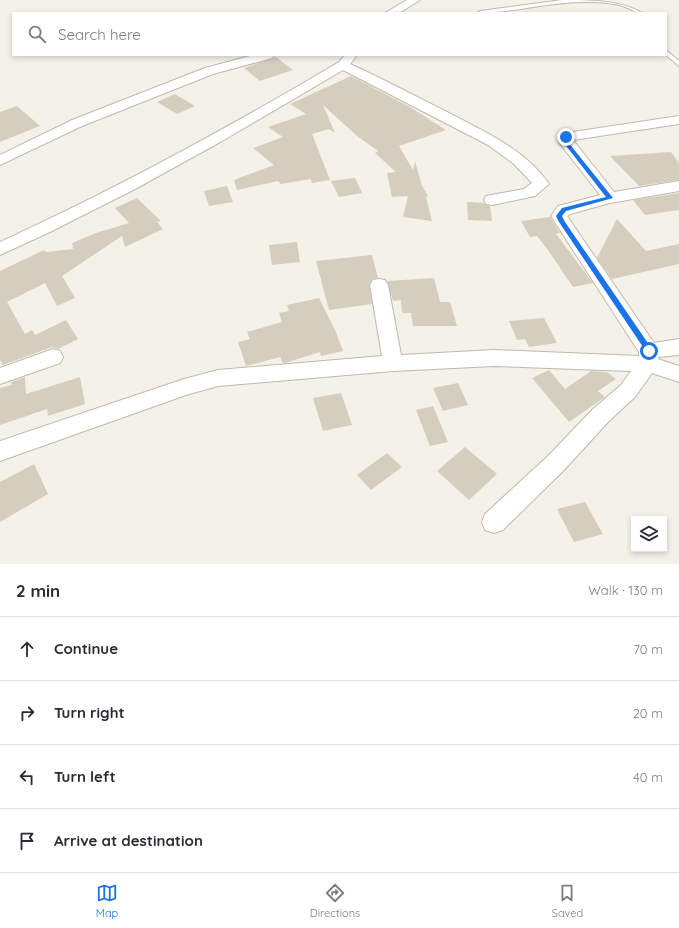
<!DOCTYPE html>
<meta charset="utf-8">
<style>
body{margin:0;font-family:Quicksand,sans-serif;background:#f7f7f7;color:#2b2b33}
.controls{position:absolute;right:12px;bottom:12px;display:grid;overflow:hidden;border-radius:0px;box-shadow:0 2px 6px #0003}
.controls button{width:36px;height:36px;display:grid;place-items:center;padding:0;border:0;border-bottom:1px solid #e1e1e2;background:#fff;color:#2b2b33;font:20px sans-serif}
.stop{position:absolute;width:12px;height:12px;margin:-9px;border:3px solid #1a73e8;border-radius:50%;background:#fff}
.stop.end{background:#1a73e8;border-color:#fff;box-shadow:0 1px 4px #0008}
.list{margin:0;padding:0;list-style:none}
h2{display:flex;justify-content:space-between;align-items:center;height:52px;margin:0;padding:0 16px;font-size:17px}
h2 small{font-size:13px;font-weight:400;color:#7c7c81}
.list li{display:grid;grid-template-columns:26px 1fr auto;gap:12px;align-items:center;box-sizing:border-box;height:64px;padding:0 16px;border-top:1px solid #e1e1e2}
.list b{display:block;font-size:15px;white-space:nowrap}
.list em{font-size:13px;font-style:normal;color:#7c7c81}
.icon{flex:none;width:22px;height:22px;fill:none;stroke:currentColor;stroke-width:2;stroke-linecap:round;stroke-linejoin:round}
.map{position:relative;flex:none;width:679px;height:564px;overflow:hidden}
.search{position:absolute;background:#fff;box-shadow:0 2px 6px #0003;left:12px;right:12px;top:12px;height:44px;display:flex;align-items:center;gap:10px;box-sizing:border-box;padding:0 14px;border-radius:0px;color:#7c7c81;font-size:15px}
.sheet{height:308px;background:#fff}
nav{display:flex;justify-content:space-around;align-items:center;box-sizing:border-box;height:56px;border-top:1px solid #e1e1e2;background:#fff;font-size:11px;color:#7c7c81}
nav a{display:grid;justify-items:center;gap:2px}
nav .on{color:#1a73e8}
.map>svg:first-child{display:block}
.building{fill:#d5cebf}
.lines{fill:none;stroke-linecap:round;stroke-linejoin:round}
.service-casing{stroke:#bfb9ac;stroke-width:2}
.minor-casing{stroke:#bfb9ac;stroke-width:2}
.service{fill:#fff;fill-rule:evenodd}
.minor{fill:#fff;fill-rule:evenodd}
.route{fill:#1a73e8}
</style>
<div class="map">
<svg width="679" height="564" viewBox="0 0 679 564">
<rect width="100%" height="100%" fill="#f4f1e9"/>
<path class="building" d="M276 57 293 70 260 81 244 68Z
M351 76 410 107 446 130 399 146 413 170 415 161 422 186 428 196 426 197 432 221 403 217 408 196 392 197 387 173 396 172 375 153 378 151 357 136 323 105 335 133 329 129 312 134 330 180 312 183 311 179 281 184 278 181 237 190 234 180 274 165 253 148 283 137 268 127 306 114 290 104Z
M175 94 195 106 177 114 157 102Z
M17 106 40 126 0 142V112Z
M671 152 679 163V180L639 186 610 156Z
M355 178 362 193 339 197 331 181Z
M227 186 233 202 209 206 204 191Z
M679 193V210L645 215 633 200Z
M137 198 161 221 157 222 163 229 125 247 122 236 62 276 75 298 57 306 45 283 7 302 25 334 32 330 35 335 66 320 78 339 58 349 52 347 3 365 0 360V271L44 250 46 252 73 249 72 243 96 233 129 223 115 208Z
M467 202 484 203 486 205 490 206 492 221 468 220Z
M550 217 560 233 556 234 593 283 573 287 548 250 537 236 530 237 521 221Z
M617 219 646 251 679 244V264L612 279 597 258Z
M297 242 300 262 272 265 269 245Z
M372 255 378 278 372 279 369 284 372 304 329 310 316 261Z
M434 278 440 302H450L457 326H413L411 313H402L401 300 393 301 387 281Z
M319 298 335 330 343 351 321 356 320 352 285 363H283L280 357 246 366 238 342 250 339 247 332 282 322 279 313 289 311 287 305Z
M544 318 557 343 529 347 525 339 517 340 509 321Z
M549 370 565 389 591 371 607 372 616 379 598 391 605 397 569 422 532 378Z
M25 377 26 394 80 377 85 404 48 416 47 409 0 425V388L12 385 11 382Z
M458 383 468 405 443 411 433 388Z
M341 393 352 425 323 431 313 398Z
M433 406 448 442 430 446 416 410Z
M465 447 497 474 469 500 437 471Z
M387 453 402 467 371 490 357 475Z
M34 464 48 494 0 522V482Z
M585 502 603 534 574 542 557 509Z"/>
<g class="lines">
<defs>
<path id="service" d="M562 0C587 0 622 0 642 13 634 13 632 9 625 7 617 3 597 2 588 2 551 1 514 13 477 13L480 11Z
M666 50 679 61V66L666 55Z"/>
<path id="minor" d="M407 0H420L399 13H385Z
M254 55H274L272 58 213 74 82 126 0 165V155L72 120 205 68Z
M345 55H357L350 64C383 79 415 96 447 112 483 131 525 149 549 184L535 196 492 205 486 204 484 200 486 196 524 189 532 183 514 164 488 145 343 70 222 141 137 188 50 232 0 255V242C116 189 228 128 339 62Z
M679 116V124L573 140 614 192 679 181V191L610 203 570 214 567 216 654 343 679 339V355L658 357V359L679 366V382L652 373 635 397 609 421 564 470 503 530 494 533 485 530 482 522 485 514 548 456 593 409 621 385 631 371 494 366 393 371 218 386 186 395 0 461V441L184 379 218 370 382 356 370 285 373 280 379 279 385 280 388 285 401 355 494 350 639 356V352L551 216 558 206 600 195 561 145C558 141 558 138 561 134L566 133Z
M53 349 60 351 63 357 60 363 0 384V368Z"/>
</defs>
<use href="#service" class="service-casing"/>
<use href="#minor" class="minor-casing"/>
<use href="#service" class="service"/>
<use href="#minor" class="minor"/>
</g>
<path class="route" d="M566 135 569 137 568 142 613 198 566 211 562 216 565 222 652 349V353H647L559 222 556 216 562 208 606 197 563 142V137Z"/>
</svg>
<div class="controls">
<button><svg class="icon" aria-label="layers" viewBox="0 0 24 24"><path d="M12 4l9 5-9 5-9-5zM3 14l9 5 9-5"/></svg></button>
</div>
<div class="stop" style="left:649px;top:351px"></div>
<div class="stop end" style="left:566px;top:137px"></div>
<div class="search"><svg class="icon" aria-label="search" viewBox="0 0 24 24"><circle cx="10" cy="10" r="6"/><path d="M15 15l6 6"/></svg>Search here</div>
</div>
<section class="sheet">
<h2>2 min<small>Walk · 130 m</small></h2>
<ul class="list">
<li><svg class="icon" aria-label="ahead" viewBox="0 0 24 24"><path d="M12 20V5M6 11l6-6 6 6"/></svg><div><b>Continue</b></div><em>70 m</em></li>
<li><svg class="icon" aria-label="right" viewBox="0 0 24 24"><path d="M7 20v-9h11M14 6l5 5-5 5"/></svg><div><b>Turn right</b></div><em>20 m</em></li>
<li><svg class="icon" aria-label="left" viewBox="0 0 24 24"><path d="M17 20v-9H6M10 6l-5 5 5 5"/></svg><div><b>Turn left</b></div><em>40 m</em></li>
<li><svg class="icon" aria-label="arrive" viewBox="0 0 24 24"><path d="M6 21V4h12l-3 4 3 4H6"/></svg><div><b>Arrive at destination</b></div></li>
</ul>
</section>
<nav>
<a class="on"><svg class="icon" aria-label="map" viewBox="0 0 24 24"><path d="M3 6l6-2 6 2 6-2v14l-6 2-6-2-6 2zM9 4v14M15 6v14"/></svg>Map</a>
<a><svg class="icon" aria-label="directions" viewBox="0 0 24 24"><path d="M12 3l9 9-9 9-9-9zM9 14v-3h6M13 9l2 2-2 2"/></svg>Directions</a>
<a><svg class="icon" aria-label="saved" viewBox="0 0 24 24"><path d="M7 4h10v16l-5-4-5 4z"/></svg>Saved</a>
</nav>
